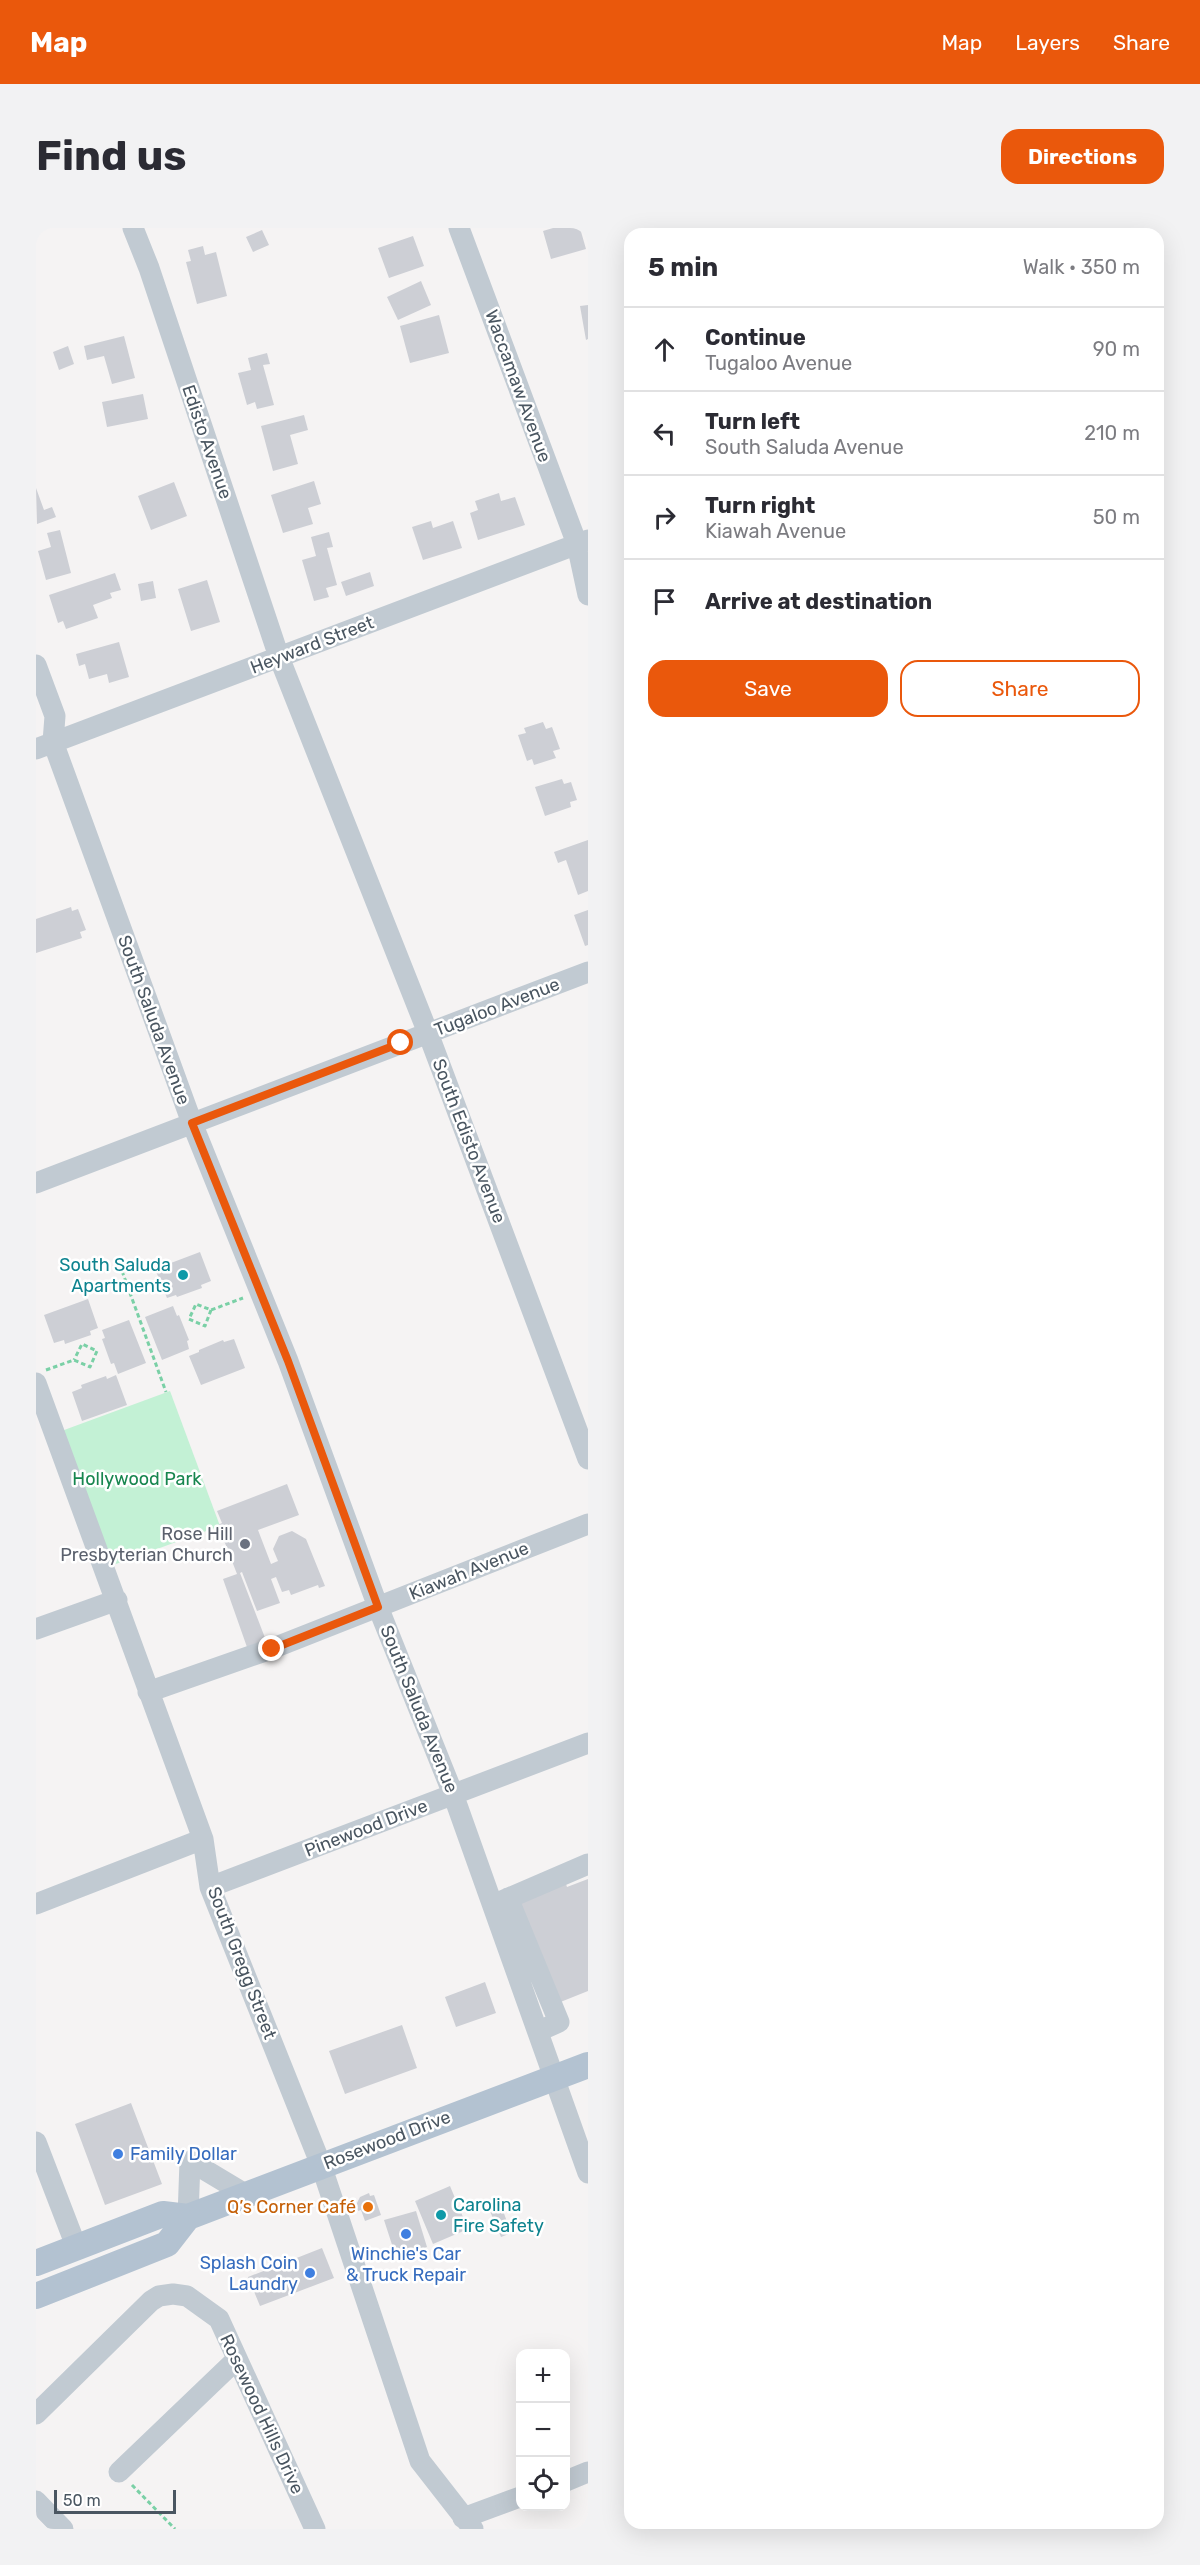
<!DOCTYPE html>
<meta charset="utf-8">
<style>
body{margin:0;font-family:Rubik,sans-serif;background:#f2f2f3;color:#2b2b33}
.controls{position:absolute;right:18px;bottom:18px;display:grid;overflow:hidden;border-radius:12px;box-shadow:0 6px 24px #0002}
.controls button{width:54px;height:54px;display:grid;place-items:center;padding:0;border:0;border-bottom:2px solid #e1e1e2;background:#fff;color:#2b2b33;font:30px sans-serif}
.scale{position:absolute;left:18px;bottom:15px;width:122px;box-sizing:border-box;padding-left:6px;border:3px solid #4a5661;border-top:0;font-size:16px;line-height:21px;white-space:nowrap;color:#4a5661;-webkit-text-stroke:4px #fff;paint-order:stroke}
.stop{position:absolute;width:18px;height:18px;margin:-14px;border:4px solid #ea580c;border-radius:50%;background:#fff}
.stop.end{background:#ea580c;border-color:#fff;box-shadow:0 2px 6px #0008}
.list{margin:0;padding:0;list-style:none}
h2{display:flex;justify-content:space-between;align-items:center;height:78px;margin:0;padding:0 24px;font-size:26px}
h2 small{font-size:20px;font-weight:400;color:#7c7c81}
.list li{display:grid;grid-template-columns:39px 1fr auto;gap:18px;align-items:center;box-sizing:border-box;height:84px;padding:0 24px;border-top:2px solid #e1e1e2}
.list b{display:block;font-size:22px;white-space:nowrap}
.list p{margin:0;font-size:20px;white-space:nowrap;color:#7c7c81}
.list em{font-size:20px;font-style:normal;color:#7c7c81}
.actions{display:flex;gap:12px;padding:18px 24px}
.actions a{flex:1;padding:14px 0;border:2px solid #ea580c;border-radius:18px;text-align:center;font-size:21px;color:#ea580c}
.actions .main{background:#ea580c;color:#fff}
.icon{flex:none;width:33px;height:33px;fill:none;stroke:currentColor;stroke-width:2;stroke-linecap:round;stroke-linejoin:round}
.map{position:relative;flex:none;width:552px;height:2301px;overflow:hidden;border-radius:18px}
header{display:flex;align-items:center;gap:36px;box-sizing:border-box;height:84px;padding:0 30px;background:#ea580c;color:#fff}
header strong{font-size:28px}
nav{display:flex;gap:33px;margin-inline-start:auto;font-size:21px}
.intro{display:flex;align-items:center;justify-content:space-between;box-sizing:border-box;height:144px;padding:0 36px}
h1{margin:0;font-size:42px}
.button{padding:15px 27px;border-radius:18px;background:#ea580c;color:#fff;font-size:21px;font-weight:700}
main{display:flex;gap:36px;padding:0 36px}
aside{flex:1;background:#fff;border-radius:18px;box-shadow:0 6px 24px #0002}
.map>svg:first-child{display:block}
.green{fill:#c3f1d5}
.building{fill:#cdcfd5}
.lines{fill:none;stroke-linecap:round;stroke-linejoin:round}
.path{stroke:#7ad0a6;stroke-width:3;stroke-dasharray:4.5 3;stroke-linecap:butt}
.minor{stroke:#c1cad2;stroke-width:21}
.major{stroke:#b3c2d1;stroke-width:26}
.route{stroke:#ea580c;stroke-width:8}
.culture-dot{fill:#0f9aa8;stroke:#fff;stroke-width:2}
.worship-dot{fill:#6b7280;stroke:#fff;stroke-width:2}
.shop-dot{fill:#3f7fe0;stroke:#fff;stroke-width:2}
.food-dot{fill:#e8710a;stroke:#fff;stroke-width:2}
.labels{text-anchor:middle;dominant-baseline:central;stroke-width:5;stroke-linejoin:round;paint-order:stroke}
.street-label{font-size:18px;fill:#4a5661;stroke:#fff}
.culture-label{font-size:18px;fill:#0d838f;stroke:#fff;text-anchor:end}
.park-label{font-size:18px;fill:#17864f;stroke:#fff}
.worship-label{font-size:18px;fill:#5b616d;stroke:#fff;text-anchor:end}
.shop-label{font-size:18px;fill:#366cbe;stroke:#fff;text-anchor:start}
.food-label{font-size:18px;fill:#c56008;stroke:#fff;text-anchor:end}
</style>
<header>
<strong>Map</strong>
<nav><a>Map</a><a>Layers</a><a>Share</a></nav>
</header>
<div class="intro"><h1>Find us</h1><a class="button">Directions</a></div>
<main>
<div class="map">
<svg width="552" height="2301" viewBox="0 0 552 2301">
<rect width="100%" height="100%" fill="#f5f3f3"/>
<path class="green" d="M134 1163 184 1298 69 1340 20 1205Z"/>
<path class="building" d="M517 0H544L550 21 515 31 507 3Z
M226 2 233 17 217 24 210 9Z
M377 8 388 38 353 50 342 20Z
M167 18 169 27 180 24 191 68 161 76 150 34 155 33 152 22Z
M385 53 395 77 362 92 351 69Z
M552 77V111L550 112 544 78Z
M403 87 413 125 374 135 364 98Z
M88 108 99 150 76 156 68 128 51 132 48 118Z
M32 118 38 136 23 142 17 124Z
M231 125 234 136 227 137 238 177 221 181 219 174 211 177 202 145 215 142 212 130Z
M107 166 112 191 71 199 66 174Z
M268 187 272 202 254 207 262 236 237 243 225 198Z
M278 253 285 276 272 280 277 296 247 305 235 267Z
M138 254 151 288 115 302 102 268Z
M0 260 8 282 16 279 20 289 1 296Z
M463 265 465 273 479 269 489 297 442 312 434 285 442 282 439 273Z
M395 293 397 300 417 293 426 320 387 332 376 299Z
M24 302 35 345 10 352 2 323 15 319 11 305Z
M293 304 297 319 291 320 301 357 290 360 293 369 278 373 266 332 280 328 275 309Z
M334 344 338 358 310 368 305 354Z
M79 345 85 362 74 365 76 370 57 377 62 390 30 401 27 393 22 395 13 367Z
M171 352 184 394 155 403 142 361Z
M117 353 120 370 105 373 102 356Z
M83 414 93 449 73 455 71 446 53 451 49 436 43 438 40 426Z
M507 494 510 501 516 499 524 521 517 523 520 530 498 537 496 531 491 533 482 507 490 505 488 500Z
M526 551 528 556 535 554 541 572 534 574 535 579 509 588 499 559Z
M552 612V663L542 667 530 632 522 635 518 624Z
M35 679 36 683 42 681 50 702 44 704 46 710 0 725V691Z
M552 682V717L549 718 538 687Z
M164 1024 175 1053 165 1057 166 1060 141 1069 140 1067 131 1070 119 1041Z
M52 1071 62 1100 54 1103 55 1107 29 1116 28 1112 18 1115 8 1087Z
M137 1078 141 1088 143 1087 153 1112 151 1113 153 1121 126 1132 109 1089Z
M93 1092 110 1135 82 1146 78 1135 75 1136 66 1111 69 1110 66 1102Z
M198 1111 209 1140 165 1157 153 1128 163 1124V1122L187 1112 188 1114Z
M80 1147 91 1177 46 1193 36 1164 46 1160 45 1157 70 1148 71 1151Z
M251 1256 263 1287 222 1302 235 1336 242 1333 237 1321 243 1308 256 1303 270 1311 289 1358 283 1360 282 1357 255 1367 253 1362 246 1364 240 1349 235 1351 244 1375 221 1383 206 1344 204 1345 231 1415 212 1422 187 1351 201 1346 182 1297 186 1295 181 1283Z
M552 1651V1763L522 1775 482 1671 529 1653 531 1659Z
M449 1754 460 1785 420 1799 409 1769Z
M366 1797 381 1840 309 1866 293 1823Z
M95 1875 126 1956 69 1977 39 1896Z
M414 1958 432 2001 397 2016 379 1973Z
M333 1965 334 1968 338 1967 345 1987 329 1993 325 1982 322 1983 320 1977 324 1969Z
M465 1977 475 2005 465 2009 453 1981Z
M380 1983 391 2019 360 2029 348 1992Z
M286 2020 298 2050 224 2078 212 2049Z"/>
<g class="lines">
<path class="path" d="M86 1043 130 1164
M175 1082 169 1098 153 1091 160 1076 175 1082 207 1070
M10 1142 38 1132 54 1139 61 1123 46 1116 38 1132
M96 2257 139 2301"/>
<path class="minor" d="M97 0 113 40 243 429 392 805 552 1231
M423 0 541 316 552 367
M0 437 19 488 17 514 156 895 252 1133 342 1379 417 1566 552 1945
M0 521 552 312
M0 955 552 744
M0 1155 167 1611 174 1659 285 1937 384 2233 437 2301
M0 1401 81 1372
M112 1464 235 1421 552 1296
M174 1659 552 1515
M472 1670 523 1794 503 1803
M0 1676 167 1611
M459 1676 552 1636
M0 1914 40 2018
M154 1933 209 1966
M152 1989 154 1933
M0 2186 115 2073 123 2068 137 2066 151 2068 183 2091 279 2301
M83 2244 201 2131
M530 2253 552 2244
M0 2273 27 2301
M427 2290 484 2269"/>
<path class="major" d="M0 2035 127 1986 152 1989 552 1837
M0 2068 131 2016 152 1989"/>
</g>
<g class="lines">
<path class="route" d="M236 1421 342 1379 252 1133 156 895 365 815"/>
</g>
<g class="culture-dot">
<circle cx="147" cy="1047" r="6"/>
<circle cx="405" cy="1987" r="6"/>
</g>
<circle class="worship-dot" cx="209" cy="1316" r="6"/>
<g class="shop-dot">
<circle cx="82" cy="1926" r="6"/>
<circle cx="370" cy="2006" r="6"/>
<circle cx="274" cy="2045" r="6"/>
</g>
<circle class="food-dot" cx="332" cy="1979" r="6"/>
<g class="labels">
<g class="street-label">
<text transform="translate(482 158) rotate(70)">Waccamaw Avenue</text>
<text transform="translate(171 214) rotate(71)">Edisto Avenue</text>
<text transform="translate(276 417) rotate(-21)">Heyward Street</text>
<text transform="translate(461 779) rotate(-21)">Tugaloo Avenue</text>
<text transform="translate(118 792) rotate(70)">South Saluda Avenue</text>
<text transform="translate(433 913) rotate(69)">South Edisto Avenue</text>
<text transform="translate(433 1343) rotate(-22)">Kiawah Avenue</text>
<text transform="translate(383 1481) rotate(68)">South Saluda Avenue</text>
<text transform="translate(330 1600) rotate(-21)">Pinewood Drive</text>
<text transform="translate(206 1735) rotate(69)">South Gregg Street</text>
<text transform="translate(351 1912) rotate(-21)">Rosewood Drive</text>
<text transform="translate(226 2186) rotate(65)">Rosewood Hills Drive</text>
</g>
<g class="culture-label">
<text x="135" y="1037">South Saluda<tspan x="135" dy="21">Apartments</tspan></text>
<text x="417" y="1977" text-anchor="start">Carolina<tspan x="417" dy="21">Fire Safety</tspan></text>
</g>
<g class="park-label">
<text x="101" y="1251">Hollywood Park</text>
</g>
<g class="worship-label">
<text x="197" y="1306">Rose Hill<tspan x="197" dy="21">Presbyterian Church</tspan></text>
</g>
<g class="shop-label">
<text x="94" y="1926">Family Dollar</text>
<text x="370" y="2026" text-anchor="middle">Winchie's Car<tspan x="370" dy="21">&amp; Truck Repair</tspan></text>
<text x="262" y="2035" text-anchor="end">Splash Coin<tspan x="262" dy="21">Laundry</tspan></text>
</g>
<g class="food-label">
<text x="320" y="1979">Q’s Corner Café</text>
</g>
</g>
</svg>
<div class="controls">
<button>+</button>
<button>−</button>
<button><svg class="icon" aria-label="locate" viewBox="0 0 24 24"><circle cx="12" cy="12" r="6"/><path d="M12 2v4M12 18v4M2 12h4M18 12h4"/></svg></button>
</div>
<div class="scale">50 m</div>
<div class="stop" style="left:365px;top:815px"></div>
<div class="stop end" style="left:236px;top:1421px"></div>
</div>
<aside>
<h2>5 min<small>Walk · 350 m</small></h2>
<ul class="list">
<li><svg class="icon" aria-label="ahead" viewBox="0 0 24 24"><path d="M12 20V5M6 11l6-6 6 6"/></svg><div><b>Continue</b><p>Tugaloo Avenue</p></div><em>90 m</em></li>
<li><svg class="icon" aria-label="left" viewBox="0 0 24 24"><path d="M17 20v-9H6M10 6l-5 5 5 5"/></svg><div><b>Turn left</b><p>South Saluda Avenue</p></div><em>210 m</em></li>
<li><svg class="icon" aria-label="right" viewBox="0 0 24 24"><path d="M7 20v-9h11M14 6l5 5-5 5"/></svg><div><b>Turn right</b><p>Kiawah Avenue</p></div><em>50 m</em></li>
<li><svg class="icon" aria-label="arrive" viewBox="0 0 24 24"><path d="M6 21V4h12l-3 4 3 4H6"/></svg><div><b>Arrive at destination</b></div></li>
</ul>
<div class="actions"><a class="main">Save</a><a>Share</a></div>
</aside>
</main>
